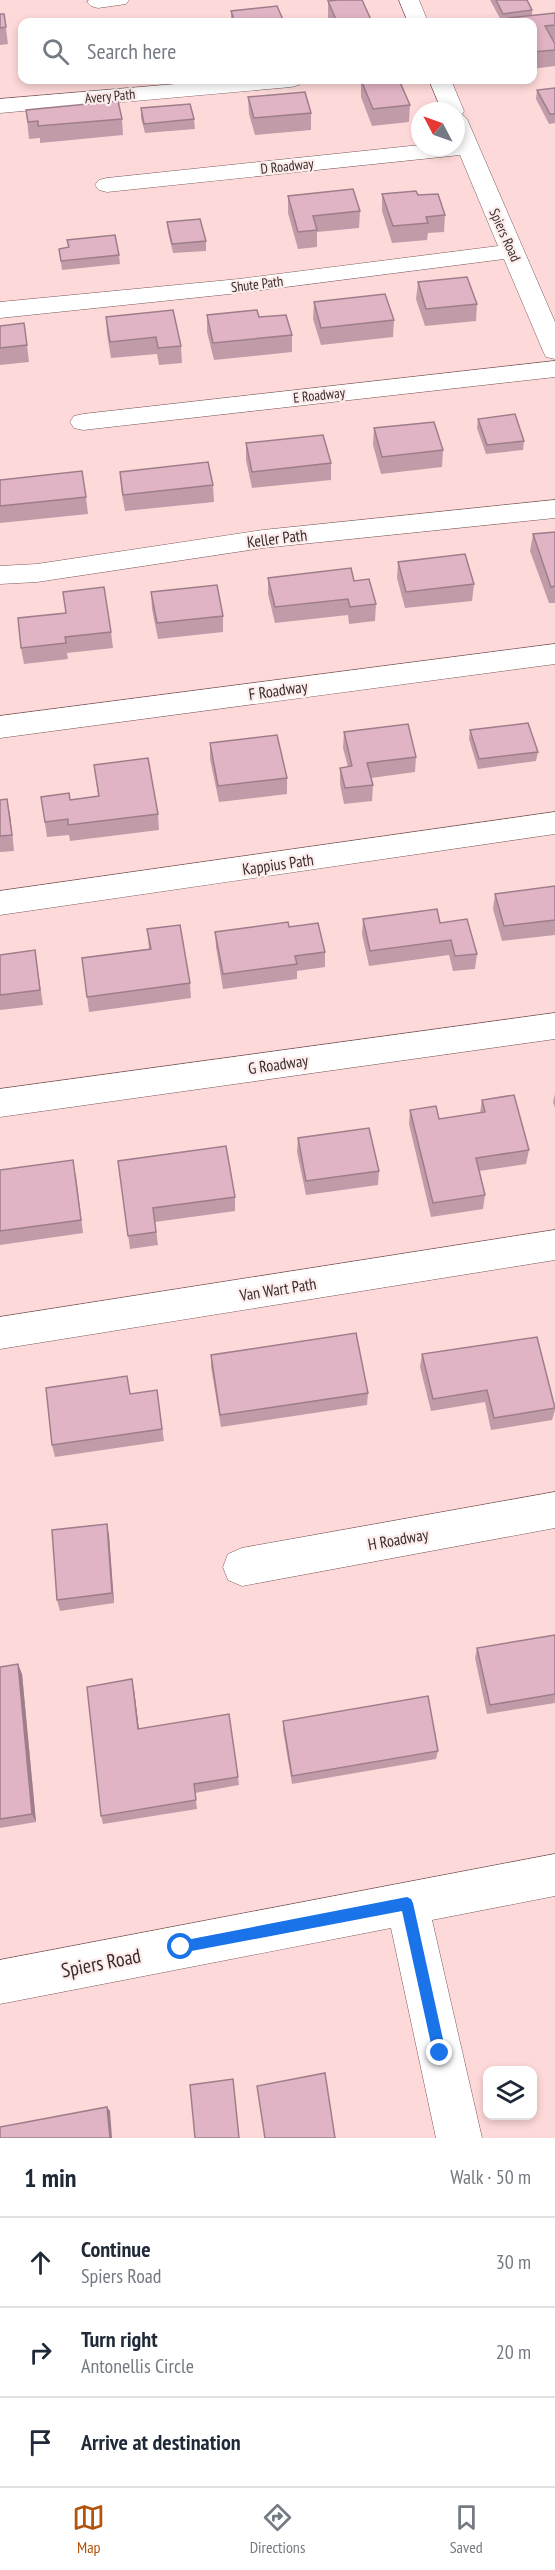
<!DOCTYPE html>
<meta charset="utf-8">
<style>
body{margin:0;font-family:"PT Sans Narrow",sans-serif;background:#f6f6f7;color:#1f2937}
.controls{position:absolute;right:18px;bottom:18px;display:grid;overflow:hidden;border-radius:12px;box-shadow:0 3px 9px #0003}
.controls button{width:54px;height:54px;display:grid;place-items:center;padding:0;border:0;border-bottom:2px solid #e0e1e3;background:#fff;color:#1f2937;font:30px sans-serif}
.compass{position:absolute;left:411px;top:102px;width:54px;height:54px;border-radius:50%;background:#fff;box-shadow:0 3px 9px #0003;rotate:311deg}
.stop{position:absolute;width:18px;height:18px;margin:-14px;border:4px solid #1a73e8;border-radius:50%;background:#fff}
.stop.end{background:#1a73e8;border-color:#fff;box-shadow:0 2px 6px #0008}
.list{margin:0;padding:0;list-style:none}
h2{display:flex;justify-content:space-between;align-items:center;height:78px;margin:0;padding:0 24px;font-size:26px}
h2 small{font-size:20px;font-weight:400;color:#747a83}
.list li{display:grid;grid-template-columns:39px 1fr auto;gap:18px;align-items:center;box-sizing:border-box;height:90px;padding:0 24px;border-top:2px solid #e0e1e3}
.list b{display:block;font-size:22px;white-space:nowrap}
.list p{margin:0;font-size:20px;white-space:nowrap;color:#747a83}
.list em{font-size:20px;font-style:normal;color:#747a83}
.icon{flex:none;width:33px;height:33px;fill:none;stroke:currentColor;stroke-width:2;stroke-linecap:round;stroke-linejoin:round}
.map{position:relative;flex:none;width:555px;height:2138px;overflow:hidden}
.search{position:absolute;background:#fff;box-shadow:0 3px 9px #0003;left:18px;right:18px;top:18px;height:66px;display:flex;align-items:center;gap:15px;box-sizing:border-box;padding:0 21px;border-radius:12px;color:#747a83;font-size:22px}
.sheet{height:348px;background:#fff}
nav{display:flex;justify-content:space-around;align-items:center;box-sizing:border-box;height:84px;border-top:2px solid #e0e1e3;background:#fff;font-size:16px;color:#747a83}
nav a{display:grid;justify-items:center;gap:3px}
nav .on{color:#b45309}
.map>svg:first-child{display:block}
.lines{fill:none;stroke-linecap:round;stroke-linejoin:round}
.street-casing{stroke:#79595a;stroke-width:1}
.street{fill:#fff;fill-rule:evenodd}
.wall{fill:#c29ba9}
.shaded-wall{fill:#9e7e8a}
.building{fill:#e1b4c5;stroke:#9e7e8a;stroke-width:1.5}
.route{fill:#1a73e8}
.labels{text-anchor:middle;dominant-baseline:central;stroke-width:4.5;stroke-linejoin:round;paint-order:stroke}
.far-street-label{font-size:14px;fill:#3a2c2c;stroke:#fcecec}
.street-label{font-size:16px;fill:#3a2c2c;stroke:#fcecec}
.near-street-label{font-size:20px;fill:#3a2c2c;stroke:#fcecec}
</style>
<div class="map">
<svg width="555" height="2138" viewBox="0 0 555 2138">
<rect width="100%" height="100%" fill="#fed9d9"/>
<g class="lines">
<defs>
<path id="street" d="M89 0H129L126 4 98 8 91 6 87 2Z
M399 0H419L428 22H408Z
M223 80H302L299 85 291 87 0 113V99Z
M429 80H451L464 111 462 114 467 119 555 322V359L546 357 543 351 504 259 239 293 0 318V302L239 279 498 246 460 155 107 192 99 190 95 185 99 180 107 178 420 145V147H456V111H442Z
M555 361V377L83 430 74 428 70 422 74 416 83 414Z
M555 500V518L263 548 37 582 0 584V566L37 564 263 530Z
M555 644V664L0 738V716Z
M555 812V834L0 915V891Z
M555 1013V1039L0 1117V1089Z
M555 1230V1260L0 1349V1317Z
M555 1492V1528L242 1586 228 1580 223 1567 228 1554 242 1548Z
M555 1854V1896L432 1920 482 2138H436L391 1928 0 2004V1960Z"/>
</defs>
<use href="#street" class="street-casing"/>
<use href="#street" class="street"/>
</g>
<path class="wall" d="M490 0H527L532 10V16L555 13V41H554L555 44V66L532 69V22H502Z
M328 1 372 22H330L328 18Z
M231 11 284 22H231Z
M0 14H4L8 44 0 45Z
M361 80 410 105 409 122 372 126 361 97Z
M555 88V123L549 124 536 99 537 90Z
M248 97 311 113V130L255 135 249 114Z
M141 108 194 119 195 129 145 133 141 118Z
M26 110 122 119 123 135 40 143V138L29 139Z
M382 194 418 195 445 215 444 232 428 233 427 240 392 243 382 211Z
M288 196 360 211 359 228 317 232V247L298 249 288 213Z
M167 222 206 241V251L173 253 168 232Z
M67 240 119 255 120 264 62 270 59 249 68 247Z
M418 282 477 304 476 321 425 326 416 299Z
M314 302 394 320 393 337 321 345 313 319Z
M207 315 259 317 292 335V352L214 360 207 332Z
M106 317 181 346 182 363 159 365 157 354 111 358 107 334Z
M0 326 27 345 29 362 0 365Z
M478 419 524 441 523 450 486 454 477 428Z
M374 428 443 450 442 467 381 474 373 445Z
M246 443 331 463V480L252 488 246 460Z
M120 472 213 485 214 502 125 511 121 489Z
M0 480 86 497 88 514 0 523Z
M555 532V603H549L530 551 533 534Z
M398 562 474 584 472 601 405 608 397 578Z
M268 578 354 581 376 604 375 621 349 624 348 615 275 623 268 594Z
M63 592 111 632 113 648 67 653 68 659 24 664 21 648 66 613Z
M151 592 223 616V632L158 639 152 609Z
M470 730 538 752 536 761 478 769 469 739Z
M344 732 416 757 415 772 371 778 373 785 372 801 344 804 340 784V768L348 767 343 748Z
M210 743 287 778V794L219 802 210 759Z
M94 765 158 814 159 830 70 841 69 835 47 837 41 797 70 800 98 796Z
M0 800 10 815 14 851 0 852Z
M555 886V935L502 941 493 909 495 894Z
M363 919 440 923 477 954 475 969 453 971 449 955 369 966 362 934Z
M289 927 325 952V967L297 971V979L223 989 216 947 215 932Z
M147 929 190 983 191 998 89 1012 82 958 149 949Z
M35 950 43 1005 0 1010V955Z
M555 1094V1108L553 1102Z
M482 1100 529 1150 526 1164 479 1171 485 1195 483 1209 431 1217 409 1124 410 1110 439 1119 480 1113Z
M298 1138 379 1171 378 1185 306 1195 297 1152Z
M118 1161 235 1197V1211L155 1222 158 1245 130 1249Z
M0 1170 76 1174 83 1233 0 1245Z
M422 1354 555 1406V1410L552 1420 491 1430 485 1402 431 1411 420 1367Z
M211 1355 368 1393 367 1405 221 1427 211 1367Z
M157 1390 164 1441 55 1457 52 1445 130 1394Z
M109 1535 114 1603 60 1611 57 1600Z
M555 1635V1703L487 1714 475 1658 477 1648Z
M0 1667 22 1674 36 1822 0 1828Z
M134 1689 139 1729 238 1777 239 1785 195 1793 197 1809 103 1824 101 1816Z
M283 1721 438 1751 436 1759 292 1784 283 1730Z"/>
<path class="shaded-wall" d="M7 799 10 815 14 851 12 835Z
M107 1524 109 1535 114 1603 112 1593Z
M18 1664 22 1674 36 1822 32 1814Z
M132 1679 134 1689 140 1738 138 1729Z
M107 2107 110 2111 112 2138H110Z"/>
<path class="building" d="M338 0H362L372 22H337L328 1Z
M496 0H527L532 10 503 14Z
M277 6 284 22H235L231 11Z
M555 13V25L545 26 555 44V50L532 52V22H511L508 18Z
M0 14H4L6 27 0 28Z
M195 19 196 22H160Z
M361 80H399L410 105 373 109Z
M555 88V114H550L537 90Z
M305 92 311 113 254 118 248 97Z
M118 101 122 119 38 126V121L28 122 26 110Z
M190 104 194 119 144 124 141 108Z
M353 189 360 211 313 216 317 230 298 232 288 196Z
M416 191 418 195 438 194 445 215 426 217 428 223 393 226 382 194Z
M200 219 206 241 172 244 167 222Z
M115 235 119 255 61 261 59 249 69 247 67 240Z
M467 277 477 304 426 309 418 282Z
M385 294 394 320 321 328 314 302Z
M173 310 181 346 158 348 156 337 110 342 106 317Z
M257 310 259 317 286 315 292 335 213 343 207 315Z
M24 323 27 345 0 348V326Z
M515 414 524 441 487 445 478 419Z
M434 422 443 450 382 457 374 428Z
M323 435 331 463 252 472 246 443Z
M208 462 213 485 123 495 120 472Z
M82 471 86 497 0 506V480Z
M555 532V586L551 587 533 534Z
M465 554 474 584 406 592 398 562Z
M351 568 354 581 369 579 376 604 350 607 348 599 275 607 268 578Z
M217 585 223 616 157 623 151 592Z
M104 587 111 632 65 637 66 643 21 648 18 618 66 613 63 592Z
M528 723 538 752 479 759 470 730Z
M408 724 416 757 367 763 373 785 345 788 340 768 352 766 344 732Z
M277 735 287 778 218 786 210 743Z
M148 758 158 814 68 825V819L45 822 41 797 69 793 70 800 99 796 94 765Z
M7 799 12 835 0 836V800Z
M555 886V920L504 926 495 894Z
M437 909 440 923 467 919 477 954 455 956 451 940 370 951 363 919Z
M288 922 289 927 318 923 325 952 295 956 297 964 223 974 215 932Z
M180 925 190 983 87 997 82 958 151 949 147 929Z
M35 950 40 990 0 995V955Z
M514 1095 529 1150 476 1158 485 1195 433 1203 410 1110 436 1106 439 1119 485 1112 482 1100Z
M369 1128 379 1171 306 1181 298 1138Z
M226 1146 235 1197 153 1208 156 1232 128 1236 118 1161Z
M73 1160 81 1220 0 1231V1170Z
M356 1333 368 1393 220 1415 211 1355Z
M537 1337 555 1408 494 1418 487 1390 433 1399 422 1354Z
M127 1376 130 1394 157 1390 162 1429 52 1445 46 1388Z
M107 1524 112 1593 57 1600 52 1530Z
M555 1635V1694L490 1705 477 1648Z
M18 1664 32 1814 0 1819V1667Z
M132 1679 138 1729 229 1714 238 1777 194 1784 196 1800 101 1816 87 1687Z
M428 1696 438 1751 292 1776 283 1721Z
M325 2073 335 2138H265L257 2086Z
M233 2079 239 2138H195L190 2085Z
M107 2107 110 2138H0V2127Z"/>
<path class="route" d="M407 1897 411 1899 413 1903 446 2053 445 2057 440 2059 435 2057 433 2053 402 1911 181 1953 176 1952 174 1947 176 1943 181 1941Z"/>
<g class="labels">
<g class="far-street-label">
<text transform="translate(110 96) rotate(-5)">Avery Path</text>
<text transform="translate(287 166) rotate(-6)">D Roadway</text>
<text transform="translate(505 235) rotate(66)">Spiers Road</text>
<text transform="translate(257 284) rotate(-7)">Shute Path</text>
<text transform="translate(319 395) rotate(-6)">E Roadway</text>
</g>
<g class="street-label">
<text transform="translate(277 538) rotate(-7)">Keller Path</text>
<text transform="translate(278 690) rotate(-8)">F Roadway</text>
<text transform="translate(278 864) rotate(-8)">Kappius Path</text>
<text transform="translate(278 1064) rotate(-8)">G Roadway</text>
<text transform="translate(278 1289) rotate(-9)">Van Wart Path</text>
<text transform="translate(398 1539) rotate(-10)">H Roadway</text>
</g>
<g class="near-street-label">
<text transform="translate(101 1963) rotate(-11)">Spiers Road</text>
</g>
</g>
</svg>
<div class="controls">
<button><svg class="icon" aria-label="layers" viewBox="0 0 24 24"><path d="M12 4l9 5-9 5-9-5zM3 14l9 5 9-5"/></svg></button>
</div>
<svg class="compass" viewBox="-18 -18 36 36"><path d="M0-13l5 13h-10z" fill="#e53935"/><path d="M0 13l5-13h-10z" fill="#747a83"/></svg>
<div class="stop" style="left:181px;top:1947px"></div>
<div class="stop end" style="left:440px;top:2053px"></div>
<div class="search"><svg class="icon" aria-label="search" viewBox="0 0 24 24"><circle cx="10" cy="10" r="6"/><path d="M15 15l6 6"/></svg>Search here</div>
</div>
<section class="sheet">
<h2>1 min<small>Walk · 50 m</small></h2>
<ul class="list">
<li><svg class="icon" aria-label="ahead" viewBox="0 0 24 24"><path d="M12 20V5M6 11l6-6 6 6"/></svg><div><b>Continue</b><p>Spiers Road</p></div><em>30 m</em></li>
<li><svg class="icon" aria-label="right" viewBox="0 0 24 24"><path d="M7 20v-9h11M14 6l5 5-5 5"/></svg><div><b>Turn right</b><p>Antonellis Circle</p></div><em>20 m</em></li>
<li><svg class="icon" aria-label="arrive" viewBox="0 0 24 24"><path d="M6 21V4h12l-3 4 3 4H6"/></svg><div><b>Arrive at destination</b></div></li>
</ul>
</section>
<nav>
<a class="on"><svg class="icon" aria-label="map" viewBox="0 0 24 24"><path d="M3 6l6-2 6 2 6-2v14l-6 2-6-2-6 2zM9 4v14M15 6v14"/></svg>Map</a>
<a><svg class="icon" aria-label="directions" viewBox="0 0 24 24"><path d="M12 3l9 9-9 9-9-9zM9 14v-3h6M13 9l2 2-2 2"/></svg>Directions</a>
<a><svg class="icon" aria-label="saved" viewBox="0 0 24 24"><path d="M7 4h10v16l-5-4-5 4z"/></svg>Saved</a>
</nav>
